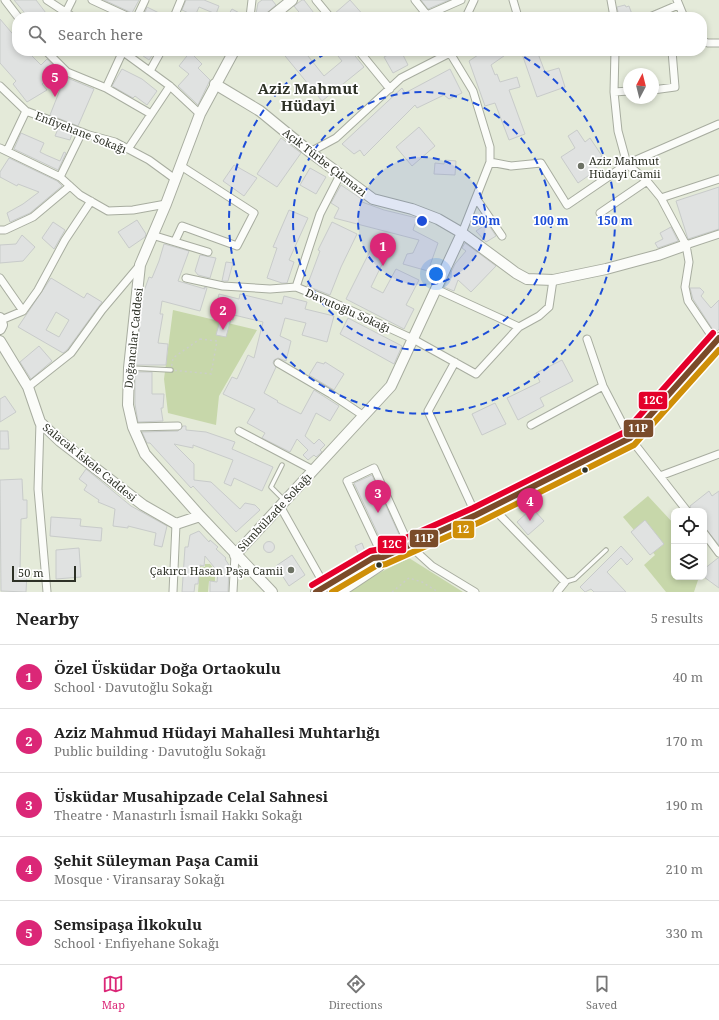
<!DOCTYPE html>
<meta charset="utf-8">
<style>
body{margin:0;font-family:"Noto Serif",serif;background:#f2f2f2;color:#222}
.controls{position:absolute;right:12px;bottom:12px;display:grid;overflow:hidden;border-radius:8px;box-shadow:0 2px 6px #0003}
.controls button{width:36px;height:36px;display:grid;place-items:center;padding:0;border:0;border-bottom:1px solid #e0e0e0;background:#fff;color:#222;font:20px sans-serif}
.compass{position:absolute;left:623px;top:68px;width:36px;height:36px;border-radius:50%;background:#fff;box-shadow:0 2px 6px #0003;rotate:7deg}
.scale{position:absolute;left:12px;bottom:10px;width:64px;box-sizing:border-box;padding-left:4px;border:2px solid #2d3126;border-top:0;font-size:11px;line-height:14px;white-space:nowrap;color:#2d3126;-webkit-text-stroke:3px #fff;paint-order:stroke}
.you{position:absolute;left:436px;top:274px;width:14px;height:14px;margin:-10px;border:3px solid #fff;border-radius:50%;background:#1a73e8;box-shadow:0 0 0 6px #1a73e833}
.badge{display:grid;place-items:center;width:26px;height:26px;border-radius:50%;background:#db2777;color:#fff;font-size:13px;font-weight:700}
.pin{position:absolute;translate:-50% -33px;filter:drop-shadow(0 1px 2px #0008)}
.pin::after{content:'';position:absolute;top:21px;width:14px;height:12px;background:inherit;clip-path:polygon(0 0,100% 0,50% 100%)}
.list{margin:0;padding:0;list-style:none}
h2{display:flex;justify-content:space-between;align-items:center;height:52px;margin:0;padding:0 16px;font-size:17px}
h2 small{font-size:13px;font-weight:400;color:#767676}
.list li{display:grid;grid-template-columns:26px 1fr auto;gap:12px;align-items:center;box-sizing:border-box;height:64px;padding:0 16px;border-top:1px solid #e0e0e0}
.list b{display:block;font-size:15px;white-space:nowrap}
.list p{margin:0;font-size:13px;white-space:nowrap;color:#767676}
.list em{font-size:13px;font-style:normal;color:#767676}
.icon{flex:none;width:22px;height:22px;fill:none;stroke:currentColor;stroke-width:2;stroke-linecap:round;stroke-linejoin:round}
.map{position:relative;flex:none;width:719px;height:592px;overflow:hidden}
.search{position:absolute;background:#fff;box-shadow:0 2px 6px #0003;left:12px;right:12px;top:12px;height:44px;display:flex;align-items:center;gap:10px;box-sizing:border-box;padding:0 14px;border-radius:16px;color:#767676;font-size:15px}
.sheet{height:372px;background:#fff}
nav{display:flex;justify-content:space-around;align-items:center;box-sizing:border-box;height:56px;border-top:1px solid #e0e0e0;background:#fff;font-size:11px;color:#767676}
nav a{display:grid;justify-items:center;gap:2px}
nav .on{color:#db2777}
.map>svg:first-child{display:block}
.green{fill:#c7d7aa}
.building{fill:#e0e2e1;stroke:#c8cbca;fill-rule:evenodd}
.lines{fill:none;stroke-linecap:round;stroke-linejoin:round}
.lane-casing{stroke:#a8ada0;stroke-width:5.5}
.street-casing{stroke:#a8ada0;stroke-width:9}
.secondary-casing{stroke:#a8ada0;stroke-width:12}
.path{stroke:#cbcec8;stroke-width:1.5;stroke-dasharray:2 3;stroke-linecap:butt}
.lane{stroke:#fbfcf9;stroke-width:3.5}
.street{stroke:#fbfcf9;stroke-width:7}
.secondary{stroke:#fbfcf9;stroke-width:10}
.bus-1-casing{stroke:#fff;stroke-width:9}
.bus-2-casing{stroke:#fff;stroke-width:9}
.bus-3-casing{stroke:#fff;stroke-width:9}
.bus-1{stroke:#7a4b2a;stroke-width:6}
.bus-2{stroke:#cf8f08;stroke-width:6}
.bus-3{stroke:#e4002b;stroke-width:6}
.ring{fill:none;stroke:#1d4ed8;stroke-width:2;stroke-dasharray:7 5}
.poi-dot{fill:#6d7265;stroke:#fff;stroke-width:1.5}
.bus-dot{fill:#2d3126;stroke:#fff;stroke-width:1.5}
.labels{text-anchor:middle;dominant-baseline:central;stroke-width:3.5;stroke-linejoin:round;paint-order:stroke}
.street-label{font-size:11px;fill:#2d3126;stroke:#fff}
.poi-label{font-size:11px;fill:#2d3126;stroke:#fff;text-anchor:start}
.district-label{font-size:15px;font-weight:bold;fill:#2d3126;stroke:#fff}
.centre{fill:#1d4ed8;stroke:#fff;stroke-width:2}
.ring-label{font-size:12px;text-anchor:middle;font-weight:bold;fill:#1d4ed8;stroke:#fff;stroke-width:3.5;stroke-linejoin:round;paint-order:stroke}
.line-badge{stroke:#fff;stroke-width:1.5}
.badge-label{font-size:11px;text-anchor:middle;font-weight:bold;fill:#fff}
</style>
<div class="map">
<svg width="719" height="592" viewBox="0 0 719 592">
<rect width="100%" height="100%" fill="#e4ead9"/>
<path class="green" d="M173 310 257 330 219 396 216 425 168 413 164 379Z
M648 496 674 524V577H699L694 592H666L644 565 655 555 623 517Z
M409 558 463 592H347L365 580Z
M205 564H210L215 570V581H209L208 592H198L200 566 205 567Z"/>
<path class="building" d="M14 0H36L49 17H28Z
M104 0H139L132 13Z
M186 0H204L219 6 216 14 199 7 195 16 182 10Z
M262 0H272L276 5 262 17H258L256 14 258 3Z
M302 0H304L317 17H303L294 6Z
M350 0 365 17H335L334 14Z
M421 0H449L428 9Z
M625 5 626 7 629 6 633 17H619L617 7Z
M147 7 167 17H149L144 15Z
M232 9 245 16V17H227Z
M0 19 17 39V51H27L41 65 47 59 58 71 42 84 47 90 27 102 13 84 16 81 0 63Z
M136 51H155L149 60Z
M281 51H304L324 76 342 61 334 51H351L364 67 322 101Z
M395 51H401L408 65 393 73 384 57Z
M484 51H511L491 65 495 75 497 74 500 82 517 77 520 87 509 90 525 134 509 140 495 103 485 106 469 61Z
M521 51H537L545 72 559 68 565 87 537 97Z
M190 52 202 64 198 68 210 80 198 105 178 86 189 74 179 66Z
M122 69 142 79 157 91 147 105 135 96 133 98 112 86Z
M450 69 462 93 449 99 444 95 417 108 415 105 364 156 360 150 354 154 342 144 402 88 405 93Z
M65 77 94 89 78 126 50 115Z
M419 127 435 146 412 166 396 147Z
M58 129 72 134 70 140 55 136Z
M577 130 585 142 590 138 602 156 593 163 598 169 578 183 561 157 575 148 568 136Z
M21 133 44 143 40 152 46 155 60 161 64 152 66 153 58 170 14 149Z
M281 138 301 153 277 187 257 174Z
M9 158 57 181 62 186 30 213 10 222 7 213 23 204 39 192 18 184 17 186 0 177V172Z
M445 160 456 161 455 175 434 174 435 163 444 164Z
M234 165 257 178 244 196 223 181Z
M310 168 326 177 316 194 300 185Z
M341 185 363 200 362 202 384 210 417 218 413 230 438 243 428 271 403 264 407 254 413 253 419 240 334 218 339 208 331 203Z
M719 187V229L688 239 676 201Z
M289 210 308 218 289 260 294 262 287 283H282L267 278 277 248 273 247Z
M484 218 496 236 486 242 476 231 482 227 479 222Z
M137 220 146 234 145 237 129 248 118 232Z
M53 222 65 230 54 249 42 238Z
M332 222 357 234 341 267 330 295 307 286 320 251 318 250Z
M671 227 678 241 658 248 655 243 663 239 660 233Z
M22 235 35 247 23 261 0 263V245L16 244Z
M374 243 389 250 371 287 383 293 396 269 419 280 406 305 414 309 404 329 346 299Z
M465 243 496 266 471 292 458 280 454 291 444 287 455 264 466 251 462 248Z
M164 244 189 251 178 281 205 289 204 287 207 288 200 311 162 301 160 314H163L158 343 168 344 166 365H136L143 294 149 277 152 278 159 261Z
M200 255 216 258 210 278 198 275 195 271Z
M226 262 233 263 228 281H222Z
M51 278 84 298 87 293 102 302 67 350 63 353 18 327ZM56 312 69 320 59 337 46 330Z
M690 288H700L704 292 701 296 711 308 719 300V329L715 333 693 299Z
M219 294 239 299 240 294 282 304 284 296 307 302 305 309 334 316 327 342 302 335 306 323 285 318 280 336 291 341 286 361 278 358 274 360 273 363 276 367 264 393 278 401 277 402 301 414 314 390 339 406 330 421 316 413 305 436 314 444 319 439 325 445 320 450 322 452 316 457 314 455 308 460 303 455 308 450 297 439 290 452 262 438 265 433 247 423 255 409 223 394 232 377 237 379 248 355 254 358 263 322 234 315 233 320 231 319 226 337 216 335 221 317 214 315Z
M348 318 402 346 394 364 340 334Z
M39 346 52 361 31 379 20 362Z
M562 360 573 381 540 398 544 406 518 420 507 398 540 382 536 373Z
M317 362 324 364 325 362 344 374 334 390 309 375Z
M135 372H152V394H164L163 408H161L163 421 138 422 135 404Z
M5 396 16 412 0 422V399Z
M495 403 506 424 482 435 472 414Z
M183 426H186V430L206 432 235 442 232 449 273 467 262 491 234 478 231 486 224 483 233 460 193 445V448L174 444 194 464V480L211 482 240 509 245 503 255 505 260 510 236 532 193 486 191 488 150 443H147L142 432 178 431Z
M0 431H8L9 449H0Z
M86 469 131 506 167 526 162 547 154 545 156 533 128 526V528L113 526 115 509 98 502 99 500 84 490 87 485 79 479Z
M372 475 402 541 385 549 354 483Z
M22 479 23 500H27V518L21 519 20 573H27L26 592 1 591 0 480Z
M709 491 712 496 719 491V545L704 527V511H692L690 506Z
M532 508 544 521 528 535 517 522Z
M51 517 81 519 80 526 102 528 101 541 50 536Z
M645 520 664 544 650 555 631 532Z
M199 531 209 542 210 540 218 547 216 549 226 558 225 559 229 565 228 592H210V581L217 582 218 572 205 556 204 566 200 565 198 584H195L194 592H182L185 547H188L190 535Z
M263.5 547a5.5 5.5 0 1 1 11 0a5.5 5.5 0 1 1-11 0Z
M362 543 366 554 360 558 355 546Z
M621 546 633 559 627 565 621 558 607 572 626 592H594L591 589 585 592 580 587Z
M79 548 81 577 56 579V550Z
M292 555 305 575 289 586 276 566Z
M718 558H719V588L704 577V569Z"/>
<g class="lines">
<defs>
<path id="lane" d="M130 368 171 370
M282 465 271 487 285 501
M565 582 575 579 606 550"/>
<path id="street" d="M5 0 18 17
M47 0 73 17
M92 0 129 17
M316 0 330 17
M415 0 427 15 461 0
M513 0 518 17
M611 0 614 17
M677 0 684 17
M66 12 72 0
M137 17 145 0
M174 17 181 0
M250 17 252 0
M466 17 474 0
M650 17 678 5
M702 41 708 43H719
M46 51 67 72 106 88 151 114
M122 51 170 86 200 114
M359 51 390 89
M615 51 614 92 618 131 627 164 647 181 661 198 686 245 689 262 685 287 688 301 715 341
M450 53 473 91 490 147V162L462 233
M150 71 161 51
M0 86 26 111 7 151
M106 88 123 51
M653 90 675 87 672 51
M614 92 629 91
M26 111 89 135 115 142 149 160 175 179
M0 148 60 177 80 195 108 211 133 210 166 204
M128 149 170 86
M310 152 336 138 401 78 450 53 452 51
M490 162 511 166 541 163 567 205 627 164 719 124
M60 177 82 132
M476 198 502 236
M661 198 719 179
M600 213 647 181
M0 230H5L33 217 70 186
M152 235 208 252
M175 241 182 226 237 246 254 213 181 166
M686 245 719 234
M0 278 23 311
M186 278 223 286 270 289 296 287 328 300 413 339 476 374 519 327 539 316 549 307 553 280
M296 287 320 214 340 175
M436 289 519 327
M1 320 23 311 38 290 65 240 91 201
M587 339 603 386 630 438 687 511
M455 362 428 411 476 515
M278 363 331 394 364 416
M28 387 71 353 102 310 140 265
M40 422 38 489 47 592
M531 425 603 386
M133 427 178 426
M239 431 313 470
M660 476 719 454
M280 506 325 586
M491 506 565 582 557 592
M704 533 719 553
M383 557 347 481 374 468 409 545 432 566 475 592
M173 592 176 524
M233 592 235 555"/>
<path id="secondary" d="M271 17 292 0
M234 51 200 114 166 204 140 265 129 368 128 405 133 427 145 454 200 516 272 592
M215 84 260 111 310 152 373 199 412 209 438 219 462 233 516 273 527 279 553 280 606 269 658 255 686 245
M0 318 2 325 0 329
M0 341 28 387 40 422 60 441 143 505 176 524 200 516
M235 555 391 386 462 233
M316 592 373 558 383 557 476 515 630 438 719 338
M340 592 379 566 383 557"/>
</defs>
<use href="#lane" class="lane-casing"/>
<use href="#street" class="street-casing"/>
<use href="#secondary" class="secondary-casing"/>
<path class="path" d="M200 339 217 341 211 374 171 370 173 358Z
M392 592 409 578 422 582 438 592"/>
<use href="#lane" class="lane"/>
<use href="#street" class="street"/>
<use href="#secondary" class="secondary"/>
<defs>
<path id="bus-1" d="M316 592 373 558 383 557 476 515 630 438 719 338"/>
<path id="bus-2" d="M332 592 376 566 386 564 480 522 634 445 719 350"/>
<path id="bus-3" d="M312 585 370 551 381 549 473 508 625 432 713 333"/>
</defs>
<use href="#bus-1" class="bus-1-casing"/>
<use href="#bus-2" class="bus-2-casing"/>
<use href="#bus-3" class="bus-3-casing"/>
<use href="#bus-1" class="bus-1"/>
<use href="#bus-2" class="bus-2"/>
<use href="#bus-3" class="bus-3"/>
</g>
<circle cx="422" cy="221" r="64" fill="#1d4ed8" fill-opacity=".12"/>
<g class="ring">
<circle cx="422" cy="221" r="64"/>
<circle cx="422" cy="221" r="129"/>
<path d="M514 51A193 193 0 1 1 330 51"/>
</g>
<g class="poi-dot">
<circle cx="581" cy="166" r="4"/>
<circle cx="291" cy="570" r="4"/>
</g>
<g class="bus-dot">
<circle cx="585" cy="470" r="3.5"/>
<circle cx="379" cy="565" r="3.5"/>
</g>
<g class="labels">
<g class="street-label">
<text transform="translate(81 132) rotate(21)">Enfiyehane Sokağı</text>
<text transform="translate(325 162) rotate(38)">Açık Türbe Çıkmazı</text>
<text transform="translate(348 310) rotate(24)">Davutoğlu Sokağı</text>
<text transform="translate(133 338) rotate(-84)">Doğancılar Caddesi</text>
<text transform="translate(90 462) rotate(39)">Salacak İskele Caddesi</text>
<text transform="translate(274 512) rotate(-47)">Sümbülzade Sokağı</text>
</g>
<g class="poi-label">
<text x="589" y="160">Aziz Mahmut<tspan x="589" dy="13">Hüdayi Camii</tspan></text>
<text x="283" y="570" text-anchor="end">Çakırcı Hasan Paşa Camii</text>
</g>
<g class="district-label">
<text x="308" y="88">Aziz Mahmut<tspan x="308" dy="17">Hüdayi</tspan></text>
</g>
</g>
<circle cx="422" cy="221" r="6" class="centre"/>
<g class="ring-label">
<text x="486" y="225">50 m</text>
<text x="551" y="225">100 m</text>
<text x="615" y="225">150 m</text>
</g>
<g class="line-badge">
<rect x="638" y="391" width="30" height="19" rx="4" fill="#e4002b"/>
<rect x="623" y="419" width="31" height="19" rx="4" fill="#7a4b2a"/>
<rect x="452" y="520" width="23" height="19" rx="4" fill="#cf8f08"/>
<rect x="409" y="529" width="30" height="19" rx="4" fill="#7a4b2a"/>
<rect x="377" y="535" width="30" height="19" rx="4" fill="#e4002b"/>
</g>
<g class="badge-label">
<text x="653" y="404">12C</text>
<text x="638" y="432">11P</text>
<text x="463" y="533">12</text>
<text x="424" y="542">11P</text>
<text x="392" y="548">12C</text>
</g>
</svg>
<div class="controls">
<button><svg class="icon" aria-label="locate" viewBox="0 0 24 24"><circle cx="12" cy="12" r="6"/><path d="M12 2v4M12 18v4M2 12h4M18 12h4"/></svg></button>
<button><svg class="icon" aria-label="layers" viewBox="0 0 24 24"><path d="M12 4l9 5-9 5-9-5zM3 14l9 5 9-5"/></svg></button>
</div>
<svg class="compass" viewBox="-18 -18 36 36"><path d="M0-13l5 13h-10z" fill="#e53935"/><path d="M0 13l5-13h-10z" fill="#767676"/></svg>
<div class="scale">50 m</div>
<div class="you"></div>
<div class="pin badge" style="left:383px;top:266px">1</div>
<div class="pin badge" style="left:223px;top:330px">2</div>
<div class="pin badge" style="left:378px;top:513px">3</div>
<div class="pin badge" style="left:530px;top:521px">4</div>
<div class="pin badge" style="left:55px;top:97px">5</div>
<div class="search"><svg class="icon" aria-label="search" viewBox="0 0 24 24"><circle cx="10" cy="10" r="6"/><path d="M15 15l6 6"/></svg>Search here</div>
</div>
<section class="sheet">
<h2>Nearby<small>5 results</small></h2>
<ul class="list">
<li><span class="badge">1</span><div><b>Özel Üsküdar Doğa Ortaokulu</b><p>School · Davutoğlu Sokağı</p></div><em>40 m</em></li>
<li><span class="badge">2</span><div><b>Aziz Mahmud Hüdayi Mahallesi Muhtarlığı</b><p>Public building · Davutoğlu Sokağı</p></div><em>170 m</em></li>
<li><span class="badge">3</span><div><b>Üsküdar Musahipzade Celal Sahnesi</b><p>Theatre · Manastırlı İsmail Hakkı Sokağı</p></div><em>190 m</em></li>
<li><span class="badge">4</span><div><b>Şehit Süleyman Paşa Camii</b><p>Mosque · Viransaray Sokağı</p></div><em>210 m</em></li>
<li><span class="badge">5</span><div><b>Semsipaşa İlkokulu</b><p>School · Enfiyehane Sokağı</p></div><em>330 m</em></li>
</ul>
</section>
<nav>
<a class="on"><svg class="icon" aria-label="map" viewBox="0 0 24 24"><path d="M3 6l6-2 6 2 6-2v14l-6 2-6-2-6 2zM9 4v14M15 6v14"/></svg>Map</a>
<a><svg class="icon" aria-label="directions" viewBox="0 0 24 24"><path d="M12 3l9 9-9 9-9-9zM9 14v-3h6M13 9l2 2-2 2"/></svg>Directions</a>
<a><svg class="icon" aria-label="saved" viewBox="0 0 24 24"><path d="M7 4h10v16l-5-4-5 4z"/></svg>Saved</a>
</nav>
